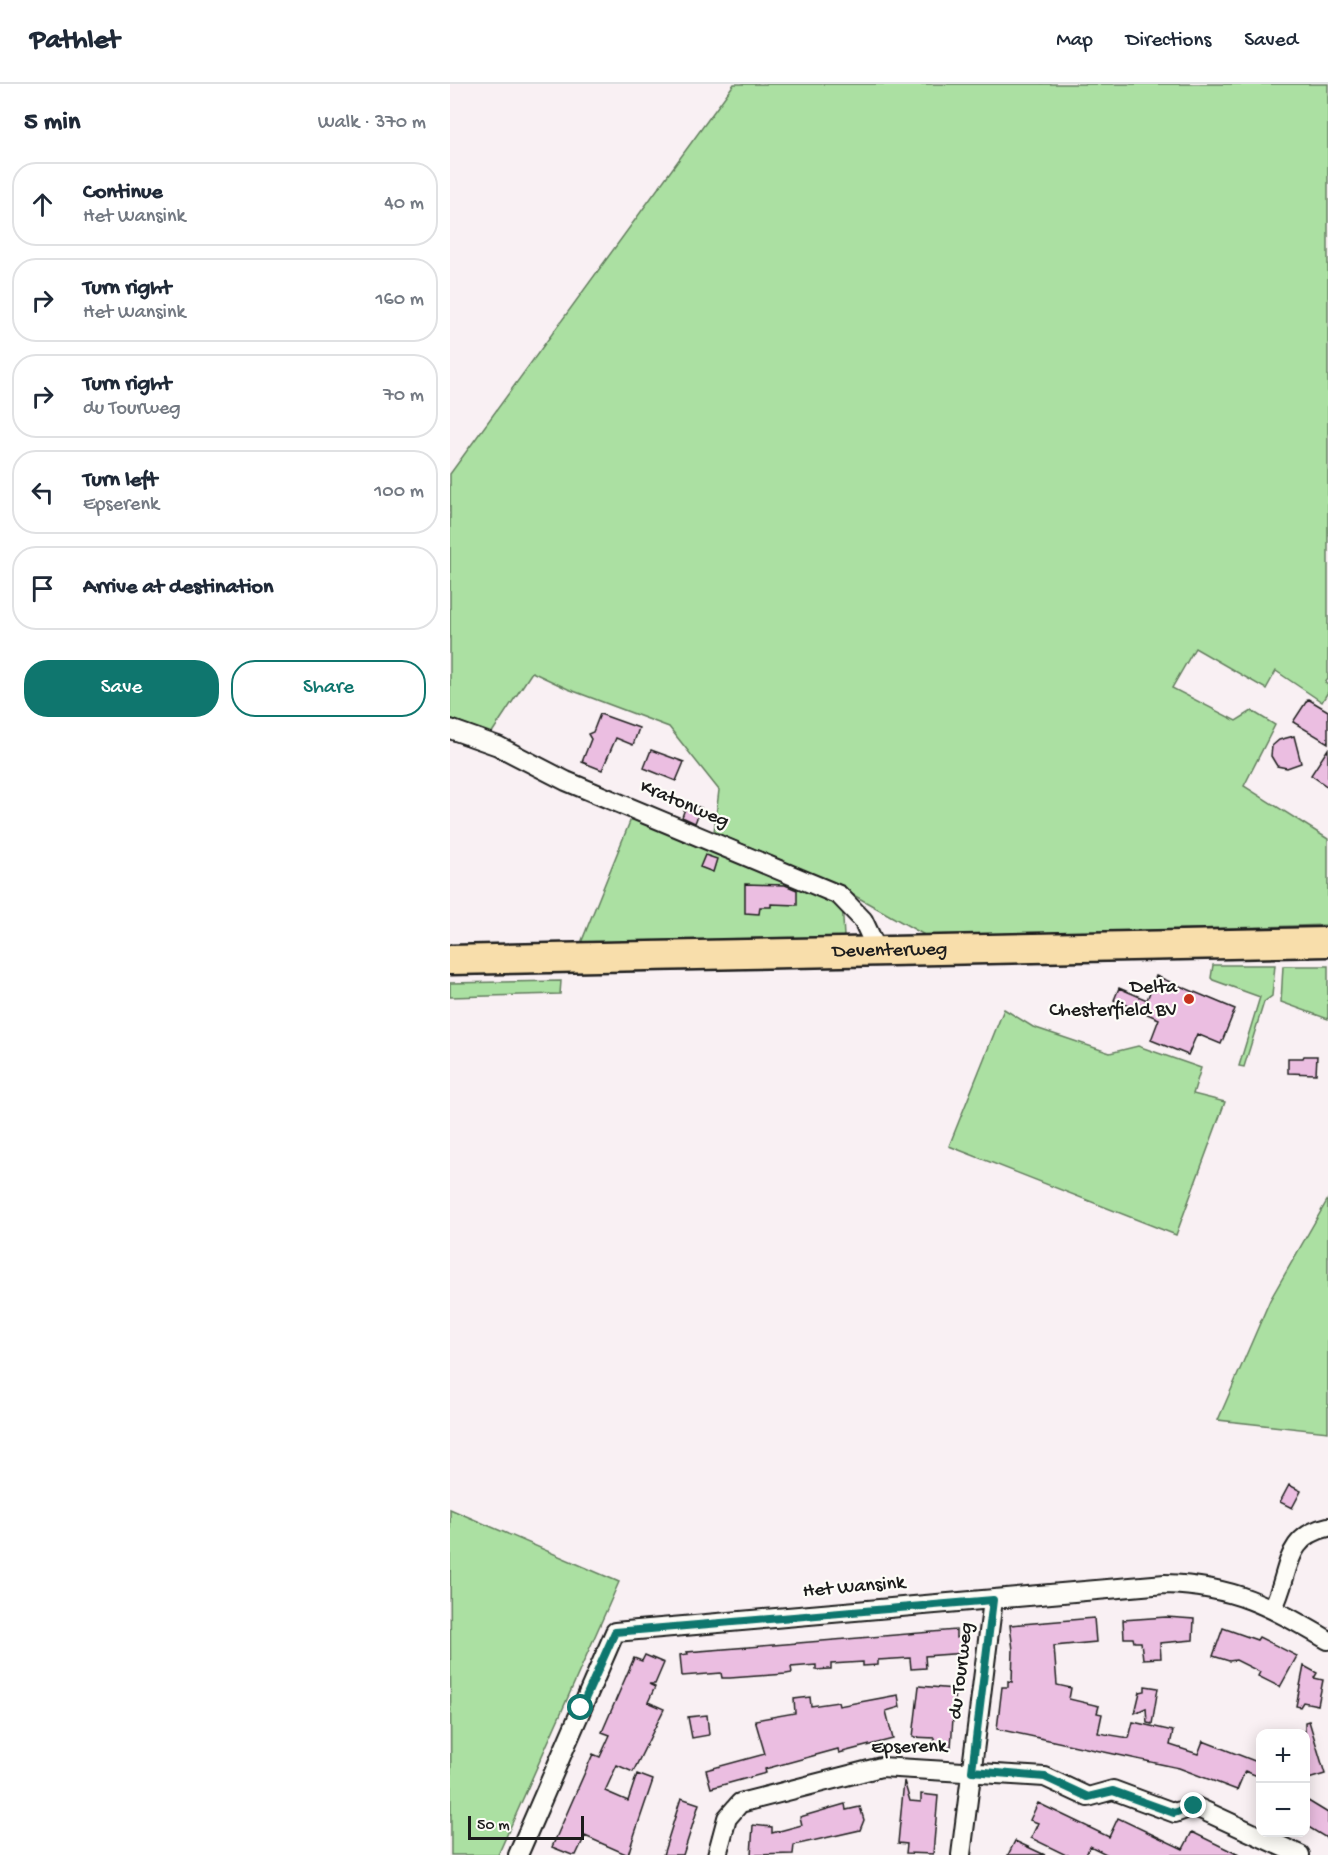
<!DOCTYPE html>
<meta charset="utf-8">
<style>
body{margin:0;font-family:"Gochi Hand",sans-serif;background:#f6f6f7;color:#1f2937}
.controls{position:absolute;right:18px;bottom:18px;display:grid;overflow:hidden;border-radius:12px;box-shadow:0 3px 15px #0003}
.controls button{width:54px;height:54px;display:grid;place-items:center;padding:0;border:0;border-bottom:2px solid #e0e1e3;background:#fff;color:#1f2937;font:30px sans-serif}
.scale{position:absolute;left:18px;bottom:15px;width:116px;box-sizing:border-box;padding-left:6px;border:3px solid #1c1c1c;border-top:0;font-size:16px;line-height:21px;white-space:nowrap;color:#1c1c1c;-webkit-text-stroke:4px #fdfcf7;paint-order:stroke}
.stop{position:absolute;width:18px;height:18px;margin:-14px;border:4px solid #0f766e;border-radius:50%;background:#fff}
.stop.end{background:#0f766e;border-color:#fff;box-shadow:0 2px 6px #0008}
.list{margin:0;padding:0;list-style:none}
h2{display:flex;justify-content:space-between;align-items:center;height:78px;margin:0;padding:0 24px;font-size:26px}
h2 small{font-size:20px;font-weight:400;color:#747a83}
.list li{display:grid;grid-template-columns:39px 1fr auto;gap:18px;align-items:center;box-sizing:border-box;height:84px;margin:0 12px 12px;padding:0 12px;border:2px solid #e0e1e3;border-radius:24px}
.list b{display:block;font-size:22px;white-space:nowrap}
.list p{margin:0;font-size:20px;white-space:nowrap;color:#747a83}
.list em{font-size:20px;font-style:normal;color:#747a83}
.actions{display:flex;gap:12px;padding:18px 24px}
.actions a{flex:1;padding:14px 0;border:2px solid #0f766e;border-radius:24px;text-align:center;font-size:21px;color:#0f766e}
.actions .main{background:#0f766e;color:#fff}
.icon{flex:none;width:33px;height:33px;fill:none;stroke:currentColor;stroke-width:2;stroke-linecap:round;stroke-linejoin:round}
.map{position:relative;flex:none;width:878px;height:1771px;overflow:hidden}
header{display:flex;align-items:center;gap:36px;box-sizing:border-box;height:84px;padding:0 30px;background:#fff;border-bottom:2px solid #e0e1e3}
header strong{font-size:28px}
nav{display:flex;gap:33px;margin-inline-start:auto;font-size:21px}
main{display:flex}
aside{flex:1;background:#fff}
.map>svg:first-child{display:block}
.green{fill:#abe0a2;stroke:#647e5f;stroke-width:1.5}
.building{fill:#ebbee1;stroke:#1c1c1c;stroke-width:1.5}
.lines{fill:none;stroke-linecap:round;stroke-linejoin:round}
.street-casing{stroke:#1c1c1c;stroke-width:22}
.primary-casing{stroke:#1c1c1c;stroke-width:33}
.street{stroke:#fdfcf7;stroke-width:18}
.primary{stroke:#f8deab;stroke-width:28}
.route{stroke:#0f766e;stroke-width:8}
.poi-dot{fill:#c8321e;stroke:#fdfcf7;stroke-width:2}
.labels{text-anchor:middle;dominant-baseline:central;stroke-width:4.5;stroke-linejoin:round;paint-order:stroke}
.street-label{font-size:20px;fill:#1c1c1c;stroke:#fdfcf7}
.poi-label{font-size:20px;fill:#1c1c1c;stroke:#fdfcf7;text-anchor:end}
</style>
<header>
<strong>Pathlet</strong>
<nav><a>Map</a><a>Directions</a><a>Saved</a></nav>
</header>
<main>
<aside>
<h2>5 min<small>Walk · 370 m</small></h2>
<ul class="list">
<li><svg class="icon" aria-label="ahead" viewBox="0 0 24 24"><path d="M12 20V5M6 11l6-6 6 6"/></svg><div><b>Continue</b><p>Het Wansink</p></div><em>40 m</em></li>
<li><svg class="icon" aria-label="right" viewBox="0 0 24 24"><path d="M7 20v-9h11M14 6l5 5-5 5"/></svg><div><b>Turn right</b><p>Het Wansink</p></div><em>160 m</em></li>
<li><svg class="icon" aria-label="right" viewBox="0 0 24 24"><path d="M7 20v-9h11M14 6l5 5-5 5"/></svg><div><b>Turn right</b><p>du Tourweg</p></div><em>70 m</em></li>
<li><svg class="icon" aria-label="left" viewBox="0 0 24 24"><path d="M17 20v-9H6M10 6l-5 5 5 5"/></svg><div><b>Turn left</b><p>Epserenk</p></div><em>100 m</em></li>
<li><svg class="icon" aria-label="arrive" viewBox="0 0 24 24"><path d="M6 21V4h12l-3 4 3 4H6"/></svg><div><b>Arrive at destination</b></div></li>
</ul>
<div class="actions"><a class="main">Save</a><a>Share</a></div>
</aside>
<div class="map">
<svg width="878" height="1771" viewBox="0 0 878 1771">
<rect width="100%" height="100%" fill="#f9f0f3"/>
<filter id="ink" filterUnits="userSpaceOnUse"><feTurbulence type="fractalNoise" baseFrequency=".0167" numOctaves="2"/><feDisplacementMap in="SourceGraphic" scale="12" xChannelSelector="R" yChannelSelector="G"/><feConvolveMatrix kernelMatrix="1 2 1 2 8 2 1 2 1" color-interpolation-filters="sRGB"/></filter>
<g filter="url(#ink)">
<path class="green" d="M284 0H878V595L875 599 878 601V608L872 618 826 587 816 605 745 564 722 604 786 637 802 627 825 641 794 702 878 755V841L478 853 375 795 264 748 269 706 219 643 118 605 82 588 41 650 0 634V390Z
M183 730 392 816 394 853 131 859Z
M763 881H825L822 912 814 918 794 983 789 982 810 913 763 896 761 894Z
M833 882H878V935L831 918Z
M111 897 110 910 0 913V899Z
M554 925 583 943 660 969 688 962 751 984 743 1010 775 1018 726 1151 499 1062Z
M878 1115V1348L768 1336 820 1216Z
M0 1425 169 1498 48 1771H1Z"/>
<path class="building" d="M858 615 878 627V659L843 638Z
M150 630 189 644 183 661 166 654 152 686 132 678 141 655 138 650 143 648Z
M844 652 851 679 837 684 827 682 821 672 822 662 829 656Z
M878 665V703L861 691Z
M201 666 234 678 226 697 194 684Z
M237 719 251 724 245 739 232 733Z
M255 771 267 775 263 788 250 783Z
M295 800 335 801 347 806V821L321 820V823H310L309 830 295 829Z
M706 892 785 925 771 960 747 950 738 971 701 956 709 935 664 916 669 904 697 916Z
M854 972H867L866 990 838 989V974H853Z
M839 1401 851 1407 842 1424 830 1418Z
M716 1533 744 1535 743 1556 710 1559 711 1574 693 1575 691 1558H684L683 1554H674L673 1536Z
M644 1534 646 1558 604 1562 607 1601 621 1604 619 1615 649 1622 647 1629 652 1630 648 1649 679 1654 683 1638 723 1647 720 1661 748 1670 753 1657 810 1679V1693L795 1687 787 1706 729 1684 547 1645 552 1603H558V1597L562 1598 563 1566 560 1541Z
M773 1544 807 1556 809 1553 847 1572 830 1603 808 1592 810 1588 786 1576 779 1577 763 1572Z
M506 1546V1554L514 1553 515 1569 475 1572 476 1584 461 1585 460 1574 428 1576V1581L413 1582V1578L381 1580V1585H379L366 1586V1581L341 1583 342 1589 336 1590 280 1594H272L271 1589 232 1592 230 1571 238 1570 237 1568Z
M195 1571 214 1579 205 1600H199L205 1603 198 1618 214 1625 183 1688 167 1681 155 1707 178 1717 187 1690 203 1696 182 1758 178 1771 135 1752 126 1771H122L102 1763 143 1670 150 1673 160 1651 152 1648 184 1574 192 1577Z
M854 1582 867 1589 864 1594 873 1596 868 1621 853 1618 850 1623 846 1622Z
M469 1602 505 1605 501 1664 484 1662V1654L463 1653Z
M695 1602 708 1604 702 1640 697 1639 696 1624 685 1629 690 1608 695 1607Z
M448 1611 450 1623 436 1627 443 1655 389 1669 388 1665 315 1685 316 1689 261 1704 256 1686 315 1670 305 1636 345 1629 344 1615 360 1613 361 1622 388 1618 389 1622Z
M257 1631 259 1651 242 1654 238 1633Z
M859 1637 875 1690 855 1696V1638Z
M454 1697 460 1717 471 1718V1710L488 1712 483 1770 456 1769 457 1760 448 1759Z
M231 1714 249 1720 241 1746 233 1771H213Z
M855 1715 878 1729V1755L855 1741Z
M588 1719 659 1753 668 1734 733 1765 742 1748 789 1771H658L640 1762 636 1771H616L581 1754 588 1739 580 1736Z
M395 1720 396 1726 410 1723 414 1736 410 1746 344 1761 343 1770 301 1771 303 1741 322 1743V1749L352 1741 350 1733Z
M565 1757 595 1771H558Z"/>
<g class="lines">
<defs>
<path id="street" d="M0 645 48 662 116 697 389 811 413 836 427 866
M823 1524C841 1488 833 1453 878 1443
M68 1771 165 1548 715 1500C785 1502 819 1522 878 1556
M267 1771 277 1734 290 1719 431 1683 595 1693 638 1713 663 1706 725 1729 744 1722 850 1771
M511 1771 543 1516"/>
<g id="primary">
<path id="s1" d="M0 876 878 858"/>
</g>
</defs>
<use href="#street" class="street-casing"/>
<use href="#primary" class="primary-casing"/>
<use href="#street" class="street"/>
<use href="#primary" class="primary"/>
</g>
</g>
<g class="lines" filter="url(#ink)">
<path class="route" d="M131 1624 165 1548 543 1516 522 1687 595 1693 638 1713 663 1707 724 1729 744 1722"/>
</g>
<circle class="poi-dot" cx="739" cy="915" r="6"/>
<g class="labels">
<g class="street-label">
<text transform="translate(234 721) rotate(23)">Kratonweg</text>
<text stroke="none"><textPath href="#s1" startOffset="440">Deventerweg</textPath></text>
<text transform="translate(404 1504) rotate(-5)">Het Wansink</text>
<text transform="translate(512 1587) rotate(-83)">du Tourweg</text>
<text transform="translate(459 1664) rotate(-1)">Epserenk</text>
</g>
<g class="poi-label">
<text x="727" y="904">Delta<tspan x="727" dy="23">Chesterfield BV</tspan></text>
</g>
</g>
</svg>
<div class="controls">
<button>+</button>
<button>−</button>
</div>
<div class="scale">50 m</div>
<div class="stop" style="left:131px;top:1624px"></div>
<div class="stop end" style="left:744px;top:1722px"></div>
</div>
</main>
